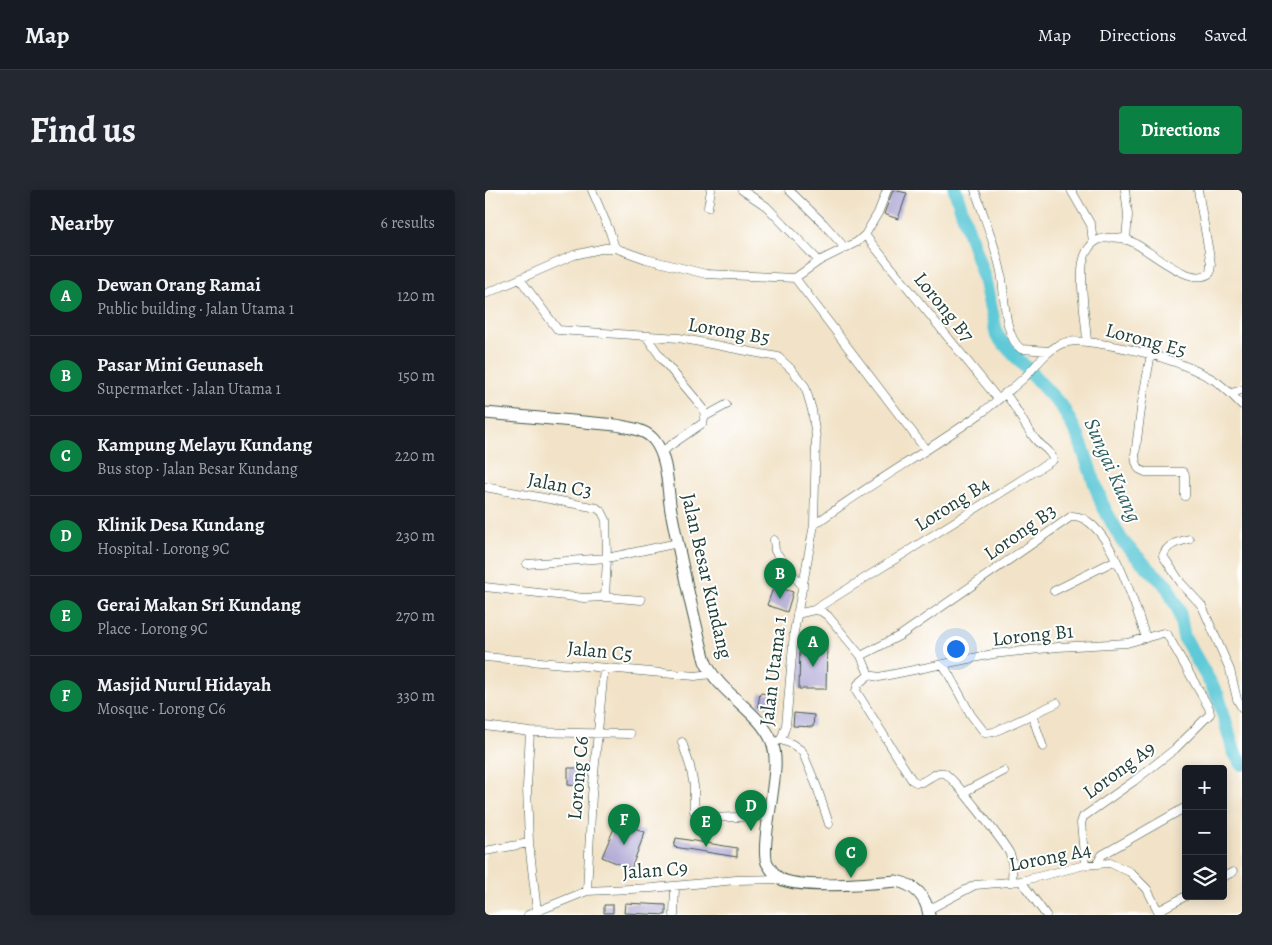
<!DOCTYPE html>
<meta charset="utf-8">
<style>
body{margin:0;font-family:Alegreya,serif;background:#242831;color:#f1f3f6}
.controls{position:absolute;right:15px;bottom:15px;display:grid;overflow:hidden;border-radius:5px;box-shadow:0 2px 12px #0003}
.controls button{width:45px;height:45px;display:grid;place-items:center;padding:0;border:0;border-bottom:1px solid #363941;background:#171b24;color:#f1f3f6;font:25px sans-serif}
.you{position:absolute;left:470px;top:458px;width:18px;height:18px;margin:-12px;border:4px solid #fff;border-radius:50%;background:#1a73e8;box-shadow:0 0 0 8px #1a73e833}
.badge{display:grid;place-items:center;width:32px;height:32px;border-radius:50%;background:#0b8043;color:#fff;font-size:16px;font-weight:700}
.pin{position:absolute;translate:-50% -41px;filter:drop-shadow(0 1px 2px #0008)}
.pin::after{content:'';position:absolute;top:26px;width:18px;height:15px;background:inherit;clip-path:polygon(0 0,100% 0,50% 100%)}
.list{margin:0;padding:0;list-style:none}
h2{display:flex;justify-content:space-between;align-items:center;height:65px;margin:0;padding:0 20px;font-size:21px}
h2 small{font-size:16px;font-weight:400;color:#9ea1a6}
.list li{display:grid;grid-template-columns:32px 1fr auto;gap:15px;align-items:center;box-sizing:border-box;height:80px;padding:0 20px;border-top:1px solid #363941}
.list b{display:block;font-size:19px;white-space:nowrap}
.list p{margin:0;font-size:16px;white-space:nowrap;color:#9ea1a6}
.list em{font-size:16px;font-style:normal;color:#9ea1a6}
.icon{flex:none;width:28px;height:28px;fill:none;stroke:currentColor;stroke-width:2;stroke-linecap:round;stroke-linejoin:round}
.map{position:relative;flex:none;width:757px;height:725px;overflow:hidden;border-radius:5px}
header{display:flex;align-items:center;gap:30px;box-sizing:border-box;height:70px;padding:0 25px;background:#171b24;border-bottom:1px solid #363941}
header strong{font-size:24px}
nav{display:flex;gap:28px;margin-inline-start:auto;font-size:18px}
.intro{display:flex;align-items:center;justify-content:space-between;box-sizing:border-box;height:120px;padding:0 30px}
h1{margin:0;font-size:35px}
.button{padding:12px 22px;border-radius:5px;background:#0b8043;color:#fff;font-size:18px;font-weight:700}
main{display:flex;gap:30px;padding:0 30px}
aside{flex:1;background:#171b24;border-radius:5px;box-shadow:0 2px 12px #0003}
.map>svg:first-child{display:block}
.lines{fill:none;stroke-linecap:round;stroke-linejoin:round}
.river{stroke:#5ec9d7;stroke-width:14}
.building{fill:#ada6d4}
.minor-casing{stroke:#3f564a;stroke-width:9}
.secondary-casing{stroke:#3f564a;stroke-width:13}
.minor{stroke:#fff;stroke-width:8}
.secondary{stroke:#fff;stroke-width:11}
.labels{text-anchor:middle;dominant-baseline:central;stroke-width:4;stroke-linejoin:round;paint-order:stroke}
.street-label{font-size:20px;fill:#1f3d34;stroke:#fff}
.water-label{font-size:21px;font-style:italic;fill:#2f605d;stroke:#fff}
</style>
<header>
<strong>Map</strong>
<nav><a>Map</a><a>Directions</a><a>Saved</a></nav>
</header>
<div class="intro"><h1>Find us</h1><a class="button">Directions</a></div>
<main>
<aside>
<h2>Nearby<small>6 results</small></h2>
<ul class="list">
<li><span class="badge">A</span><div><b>Dewan Orang Ramai</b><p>Public building · Jalan Utama 1</p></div><em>120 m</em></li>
<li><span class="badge">B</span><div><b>Pasar Mini Geunaseh</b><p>Supermarket · Jalan Utama 1</p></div><em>150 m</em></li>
<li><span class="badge">C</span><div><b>Kampung Melayu Kundang</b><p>Bus stop · Jalan Besar Kundang</p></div><em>220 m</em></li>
<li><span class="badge">D</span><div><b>Klinik Desa Kundang</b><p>Hospital · Lorong 9C</p></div><em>230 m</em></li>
<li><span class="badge">E</span><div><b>Gerai Makan Sri Kundang</b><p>Place · Lorong 9C</p></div><em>270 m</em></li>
<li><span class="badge">F</span><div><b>Masjid Nurul Hidayah</b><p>Mosque · Lorong C6</p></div><em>330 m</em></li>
</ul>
</aside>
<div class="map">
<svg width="757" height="725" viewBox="0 0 757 725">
<rect width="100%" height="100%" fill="#fff"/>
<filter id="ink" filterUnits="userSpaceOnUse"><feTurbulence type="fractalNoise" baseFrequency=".02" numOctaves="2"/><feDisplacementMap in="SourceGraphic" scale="10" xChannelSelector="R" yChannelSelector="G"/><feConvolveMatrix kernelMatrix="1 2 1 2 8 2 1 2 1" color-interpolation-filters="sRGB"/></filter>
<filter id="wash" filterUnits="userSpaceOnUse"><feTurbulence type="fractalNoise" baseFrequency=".0096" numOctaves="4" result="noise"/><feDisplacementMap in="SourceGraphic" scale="20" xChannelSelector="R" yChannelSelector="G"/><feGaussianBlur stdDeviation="1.12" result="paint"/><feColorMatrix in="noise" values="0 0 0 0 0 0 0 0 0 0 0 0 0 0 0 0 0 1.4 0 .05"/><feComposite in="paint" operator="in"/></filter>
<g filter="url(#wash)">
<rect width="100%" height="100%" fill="#f2e3c8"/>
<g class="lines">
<path class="river" d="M470 0 499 88 512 146 578 218 594 248 617 314 637 351 659 374 682 396 694 421 699 447 733 506 749 562 757 574"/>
</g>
<g id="blocks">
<path class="building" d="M408 0 422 3 413 29 399 24Z
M289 396 308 402 302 422 282 415Z
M315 454 342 455 341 499H314Z
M275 503 292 505 290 517 273 516Z
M309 523 329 525 328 537 308 536Z
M83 578H95L94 596 83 595Z
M132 631 160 642 146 679 117 667Z
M191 648 252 658V667L189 657Z
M140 713 181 715V725L139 723Z
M119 715H128V723H119Z"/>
</g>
</g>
<g filter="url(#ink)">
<use href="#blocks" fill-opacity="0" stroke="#3f564a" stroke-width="1"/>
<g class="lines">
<defs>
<path id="minor" d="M107 0 125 42 130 58
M257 0 281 16 334 71
M304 0 338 33 360 58
M490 0C499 27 510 54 516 82 520 103 518 145 536 159L565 161
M586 0 606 35 608 53
M640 0 643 25 641 50
M223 17 226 0
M380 45 513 209
M310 88 441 260
M35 89 73 140 194 148 293 167 306 179 320 196 327 220 331 247 329 335
M0 104 89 65 120 58H130L161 69 221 84 310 88 334 71 372 52 380 45 393 23 402 0
M161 146 177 169 218 218 220 226 218 233 176 262
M602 152C601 130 594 93 598 72 600 62 606 52 616 49 624 47 634 47 643 50 662 57 705 99 725 83L726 74 713 0
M666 164 657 212 650 265 651 272 654 279 660 282H698L700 285V306
M746 203 757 200
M219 227 241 215
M0 297 112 318 117 322 121 330 122 368 120 407
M704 349C693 352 682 354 678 366L696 393 717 416 745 480 752 509 757 518
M289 350 290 361 318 397
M42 374 122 368 193 353
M0 397 99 408 120 407 156 410
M569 401 631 370
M329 420 336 421 343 426 376 466 384 485 394 487 508 464 573 457 642 453 678 443 682 444 724 518 725 524 690 559 649 591 598 627 596 633 600 675
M312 424 329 420 568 270C567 261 556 256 551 250 539 236 532 218 520 203
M376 466 416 445 587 326C624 325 651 419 661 448
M0 467 210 486 226 484
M458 474 486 525 500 543 509 542 572 513
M384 485 373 494 371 501 427 590C439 599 447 580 459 583 466 584 520 654 525 664 529 672 527 683 527 692
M547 525 558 557
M0 536 45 542 145 544
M45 542 42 597 44 653 52 721
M296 550 307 554 317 561 332 597 344 634
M197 552 205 576 209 596V621L213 625 221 628 284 626
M287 553 296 550 301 535 302 525 309 442 329 335C384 294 444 261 499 221 513 210 527 199 540 187 551 176 562 160 576 154 586 149 599 152 610 153 651 159 693 169 729 190 740 197 748 206 757 215
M479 602 519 581
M0 661 44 653
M612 674 617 665 701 617
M738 687 748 682
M536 691 561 725
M102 701 107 605 119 478
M443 720 490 695 536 691 600 675 625 673 645 682 662 699 675 725
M673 721 701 706
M43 725 102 701 167 698 251 690 295 689
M189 725 190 696"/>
<path id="secondary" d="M0 223 131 235C145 238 160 239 169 250 184 269 182 299 186 321 196 371 207 421 220 471 234 504 275 521 287 552 293 569 289 588 287 605 285 620 277 661 282 673 285 678 290 685 294 688 312 700 388 693 411 691 430 695 441 706 444 725"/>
</defs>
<use href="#minor" class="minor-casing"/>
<use href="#secondary" class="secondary-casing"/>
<use href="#minor" class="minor"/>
<use href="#secondary" class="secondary"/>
</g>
</g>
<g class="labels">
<g class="street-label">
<text transform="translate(459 117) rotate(51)">Lorong B7</text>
<text transform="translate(244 141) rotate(10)">Lorong B5</text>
<text transform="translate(661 150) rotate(15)">Lorong E5</text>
<text transform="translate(75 295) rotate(11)">Jalan C3</text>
<text transform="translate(467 314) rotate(-32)">Lorong B4</text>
<text transform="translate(535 342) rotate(-35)">Lorong B3</text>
<text transform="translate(222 386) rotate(77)">Jalan Besar Kundang</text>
<text transform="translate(548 445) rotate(-6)">Lorong B1</text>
<text transform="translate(115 461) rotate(6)">Jalan C5</text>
<text transform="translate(288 481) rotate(-83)">Jalan Utama 1</text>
<text transform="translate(634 580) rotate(-36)">Lorong A9</text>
<text transform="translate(93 588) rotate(-85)">Lorong C6</text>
<text transform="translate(565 667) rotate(-11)">Lorong A4</text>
<text transform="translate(170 680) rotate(-4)">Jalan C9</text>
</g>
<g class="water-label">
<text transform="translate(628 280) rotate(66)">Sungai Kuang</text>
</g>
</g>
</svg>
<div class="controls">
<button>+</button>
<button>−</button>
<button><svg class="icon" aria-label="layers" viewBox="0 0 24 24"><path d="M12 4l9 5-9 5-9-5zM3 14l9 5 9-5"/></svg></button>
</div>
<div class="you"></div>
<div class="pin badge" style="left:328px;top:477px">A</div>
<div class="pin badge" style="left:295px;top:409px">B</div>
<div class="pin badge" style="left:366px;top:688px">C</div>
<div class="pin badge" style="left:266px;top:641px">D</div>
<div class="pin badge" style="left:221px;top:657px">E</div>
<div class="pin badge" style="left:139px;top:655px">F</div>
</div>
</main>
